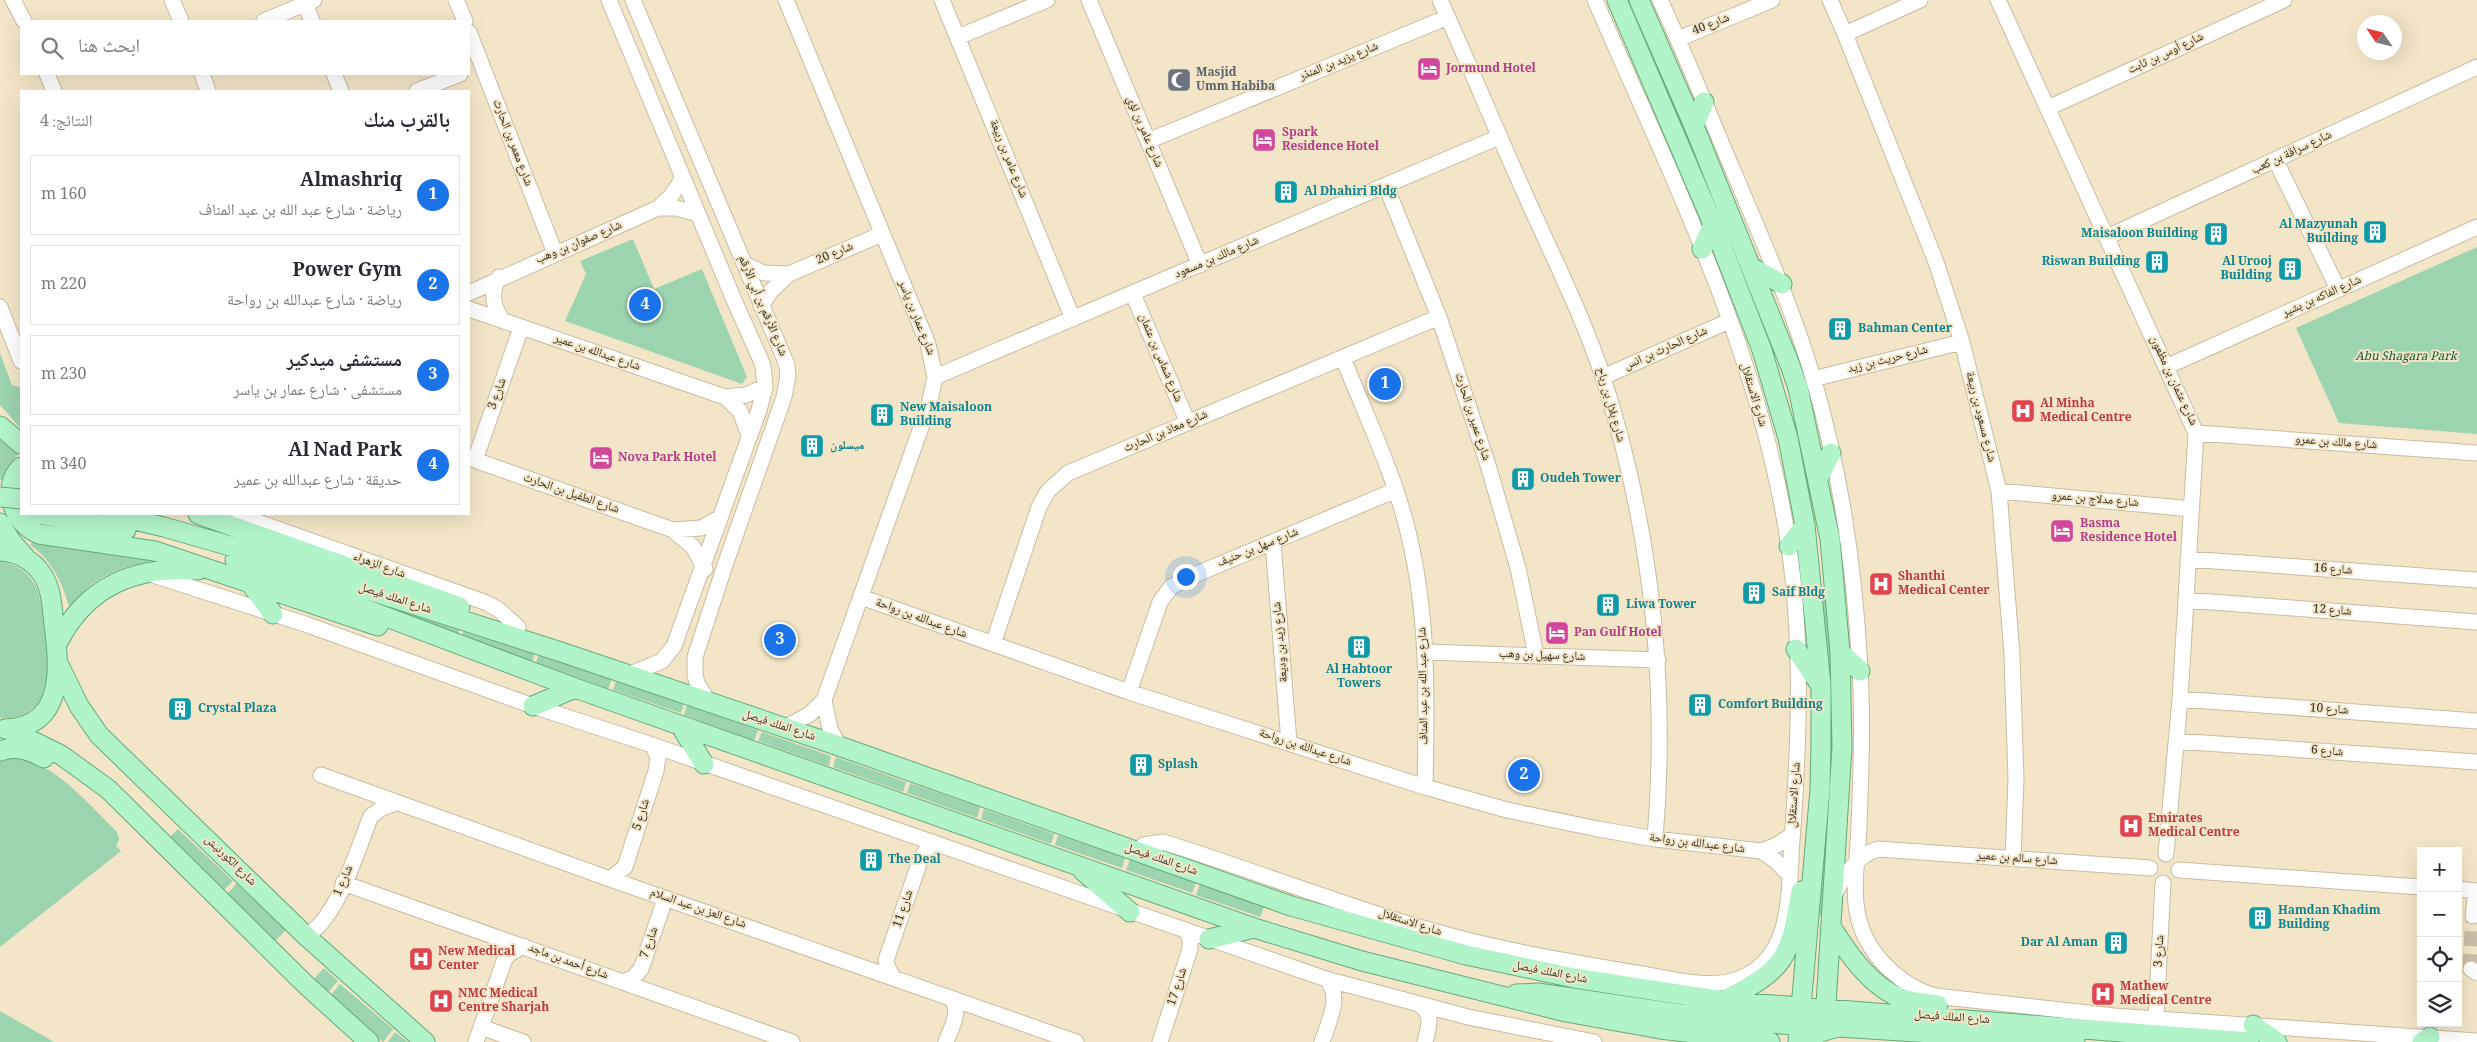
<!DOCTYPE html>
<html lang="ar">
<meta charset="utf-8">
<style>
body{margin:0;font-family:Georgia,"Noto Naskh Arabic",serif;background:#f7f7f7;color:#2b2b33;direction:rtl}
.controls{position:absolute;right:15px;bottom:15px;display:grid;overflow:hidden;border-radius:0px;box-shadow:0 5px 20px #0002}
.controls button{width:45px;height:45px;display:grid;place-items:center;padding:0;border:0;border-bottom:1px solid #e1e1e2;background:#fff;color:#2b2b33;font:25px sans-serif}
.compass{position:absolute;left:2357px;top:15px;width:45px;height:45px;border-radius:50%;background:#fff;box-shadow:0 5px 20px #0002;rotate:305deg}
.you{position:absolute;left:1185px;top:576px;width:18px;height:18px;margin:-12px;border:4px solid #fff;border-radius:50%;background:#1a73e8;box-shadow:0 0 0 8px #1a73e833}
.badge{display:grid;place-items:center;width:32px;height:32px;border-radius:50%;background:#1a73e8;color:#fff;font-size:16px;font-weight:700}
.pin{position:absolute;translate:-50% -50%;border:2px solid #fff;box-shadow:0 1px 5px #0006}
.list{margin:0;padding:0;list-style:none}
h2{display:flex;justify-content:space-between;align-items:center;height:65px;margin:0;padding:0 20px;font-size:21px}
h2 small{font-size:16px;font-weight:400;color:#7c7c81}
.list li{display:grid;grid-template-columns:32px 1fr auto;gap:15px;align-items:center;box-sizing:border-box;height:80px;margin:0 10px 10px;padding:0 10px;border:1px solid #e1e1e2;border-radius:0px}
.list b{display:block;font-size:19px;white-space:nowrap}
.list p{margin:0;font-size:16px;white-space:nowrap;color:#7c7c81}
.list em{font-size:16px;font-style:normal;color:#7c7c81}
.icon{flex:none;width:28px;height:28px;fill:none;stroke:currentColor;stroke-width:2;stroke-linecap:round;stroke-linejoin:round}
.map{position:relative;flex:none;width:2477px;height:1042px;overflow:hidden;direction:ltr}
.search{position:absolute;background:#fff;box-shadow:0 5px 20px #0002;left:20px;top:20px;width:450px;height:55px;display:flex;align-items:center;gap:12px;box-sizing:border-box;padding:0 18px;border-radius:0px;color:#7c7c81;font-size:19px}
.panel{position:absolute;background:#fff;box-shadow:0 5px 20px #0002;left:20px;top:90px;width:450px;height:425px;border-radius:0px;direction:rtl}
.map>svg:first-child{display:block}
.green{fill:#9dd4b0}
.lines{fill:none;stroke-linecap:round;stroke-linejoin:round}
.minor-tunnel{stroke:#ccc1a7;stroke-width:15;stroke-dasharray:15 8;stroke-linecap:butt}
.minor-casing{stroke:#c8bc9f;stroke-width:17}
.major-casing{stroke:#64a978;stroke-width:21}
.minor{stroke:#fff;stroke-width:15}
.major{stroke:#b2f4ca;stroke-width:19}
.major-bridge-casing{stroke:#64a978;stroke-width:21;stroke-linecap:butt}
.major-bridge{stroke:#b2f4ca;stroke-width:19}
.labels{text-anchor:middle;dominant-baseline:central;stroke-width:4;stroke-linejoin:round;paint-order:stroke}
.street-label{font-size:12px;fill:#312d21;stroke:#f3e6c8}
.hotel-label{font-size:12px;font-weight:bold;fill:#b23c85;stroke:#f3e6c8;text-anchor:start}
.worship-label{font-size:12px;font-weight:bold;fill:#5b616d;stroke:#f3e6c8;text-anchor:start}
.culture-label{font-size:12px;font-weight:bold;fill:#0d838f;stroke:#f3e6c8;text-anchor:start}
.park-label{font-size:12px;font-style:italic;fill:#165c38;stroke:#f3e6c8}
.health-label{font-size:12px;font-weight:bold;fill:#be3a42;stroke:#f3e6c8;text-anchor:start}
</style>
<div class="map">
<svg width="2477" height="1042" viewBox="0 0 2477 1042">
<rect width="100%" height="100%" fill="#f3e6c8"/>
<path class="green" d="M633 239 654 289 702 269 747 377 742 384 565 321 586 274 580 261Z
M2477 247V434L2339 423 2296 328Z
M0 353 12 385 21 387V429L0 405Z
M0 436 20 452 7 467 3 480H0Z
M33 541 158 560C122 566 88 577 70 610 63 584 53 561 30 545Z
M0 561C15 564 26 570 34 583 42 596 42 613 44 628 46 641 51 656 51 669 50 698 30 721 0 718Z
M1826 595 1832 671 1833 753 1824 915H1818L1820 596Z
M391 605 460 628 457 636 390 609Z
M464 629 535 652 532 663 462 637Z
M539 653 612 679 608 689 536 663Z
M616 680 684 704 681 713 613 690Z
M687 705 758 730 754 741 684 715Z
M762 732 831 756 829 766 758 741Z
M13 757C51 759 91 806 117 832L119 839 116 846 121 851 0 947V761Z
M836 757 906 782 903 792 833 767Z
M910 783 980 807 977 818 907 793Z
M984 809 1054 834 1051 844 981 819Z
M178 829 233 881 223 891 168 839Z
M1058 835 1125 858 1122 868 1055 845Z
M1130 859 1196 883 1192 893 1126 870Z
M237 883 286 930 275 941 226 895Z
M1200 884 1264 907 1260 917 1196 895Z
M324 968 338 981 328 992 314 979Z
M340 984 393 1029 383 1042 331 995Z
M0 1011 54 1042H0Z
M395 1032 408 1042H388Z"/>
<g class="lines">
<path class="minor-tunnel" d="M2471 969 2470 963 2473 916"/>
<defs>
<path id="minor" d="M13 0 24 21
M172 0 181 21
M456 0 465 21
M609 0 734 300 763 365 765 387 759 410 674 646 662 661 628 675
M633 0 787 365 788 376 784 397 725 565 695 657V675L697 683 709 703
M786 0 928 344 935 377 929 405 824 700 830 729 839 746
M942 0 1073 319
M1089 0 1200 265
M1440 0C1469 64 1496 130 1525 194 1552 255 1582 314 1603 377 1651 527 1668 683 1655 839
M1660 0C1686 55 1708 112 1732 168 1761 237 1792 306 1813 378 1841 472 1855 572 1860 669 1863 721 1861 774 1859 825 1857 880 1843 922 1886 966 1901 981 1916 991 1936 996L2114 1016 2477 1041
M1830 0 1845 34 1936 262 1962 342 1999 491 2012 655 2016 779 2013 858
M1998 0 2196 433 2180 699 2166 854
M305 4 312 21
M264 21 314 0
M469 32 555 253
M1845 34 1920 0
M958 37 1047 0
M1678 39 1772 0
M47 74 54 91
M202 74 208 91
M334 74 341 91
M417 91 460 74
M2048 108 2284 0
M1148 141 1448 17
M2276 161 2338 289
M1386 186 1439 317 1488 465 1518 568 1536 655
M658 208H676L698 214
M2107 237 2477 67
M744 264 764 273 789 274
M499 277C490 293 493 307 503 321
M469 293 658 208 671 196 683 178
M1133 294 1188 423
M761 306 771 291 789 274 882 234
M0 307 21 361
M469 309 725 397 746 395 765 387
M1343 358C1364 411 1390 465 1405 520 1429 608 1427 697 1425 787
M2166 367 2477 227
M935 377 1499 137
M1603 377 1729 321
M1813 379 1962 342
M725 397 740 411 749 435
M2196 433 2477 453
M469 458 673 530 693 547 705 569
M475 460 521 328
M1999 491 2192 509
M235 514 487 603 499 610 518 627
M673 530 701 528 719 518
M1273 543 1289 742
M2188 559 2477 580
M150 574 305 624 533 706 652 745 1326 979 1468 1017 1594 1042
M861 597 1129 692 1425 787 1507 810 1598 829 1655 839 1761 851 1776 861 1789 875
M2186 600 2477 622
M993 644 1039 507 1048 491 1068 473 1439 317
M1426 652 1658 660
M1129 692 1160 602 1171 587 1192 576 1396 490
M2180 699 2477 721
M784 728 810 714 824 700
M2176 741 2477 762
M321 775 610 879 1076 1042
M1761 851 1777 845 1792 835
M1136 852 1144 845 1163 842C1262 873 1359 912 1459 938 1517 953 1577 963 1636 973 1669 978 1709 991 1741 978 1795 956 1788 889 1792 841 1799 744 1803 643 1789 547 1761 354 1671 176 1595 0
M2179 870 2421 887
M610 879 625 867 656 771 658 757 652 745
M343 883 792 1042
M2458 889 2477 891
M1834 896C1843 876 1856 856 1878 849L2150 868
M2473 916 2476 891
M306 936C338 918 357 850 371 816L382 808 396 803
M2471 969 2477 973
M893 977 887 966 886 960 921 858 932 842
M622 982 633 978 641 969 663 905V900L660 896
M1421 1006C1434 1015 1428 1029 1425 1042
M2156 1018 2163 883
M481 1027 523 1042
M476 1042 504 961 509 954 523 946
M946 1042C951 1028 962 1011 951 998
M1160 1042 1190 949V938L1187 931
M1322 1042C1328 1023 1343 995 1326 979"/>
<path id="major" d="M1617 0 1713 224 1762 350 1788 438 1805 525 1821 685V744L1820 789 1798 1042
M1694 126 1704 102
M1702 249 1713 224
M1751 267 1782 284
M0 426 21 444
M21 467C0 488 14 524 39 534L155 551 378 626
M1818 479 1831 453
M39 514 126 530
M109 514 164 527 244 550 561 652 839 746 1291 906 1466 955 1574 978 1723 1001 2249 1042
M198 514 460 607
M0 523 11 541 25 557
M1789 546 1805 525
M0 551C17 552 32 560 42 574 52 589 52 608 54 625 60 667 65 727 5 729
M235 560 575 688 1254 928 1362 961 1566 1012 1660 1029 1770 1042
M250 583 273 614
M57 644C86 586 134 566 198 570
M1796 649 1819 683
M1840 652 1860 671
M58 663 79 706 99 735 306 936 425 1042
M533 706 575 688
M680 725 704 764
M8 729 61 755 108 789 305 984 369 1042
M0 751C16 745 29 750 44 758
M1083 871 1130 912
M1832 928C1849 955 1872 988 1903 999 1915 1003 1926 1003 1938 1005
M1209 939 1254 928
M1516 994 1538 993 1679 1014 1800 1026C1814 1024 1822 1018 1826 1004L1842 747 1840 652 1830 539 1798 388 1790 365 1694 126 1639 0
M1723 1001C1785 969 1790 960 1801 891
M2253 1025 2277 1042
M1808 1042 1820 1032 1838 1027 2075 1042
M2422 1042 2430 1037"/>
</defs>
<use href="#minor" class="minor-casing"/>
<use href="#major" class="major-casing"/>
<use href="#minor" class="minor"/>
<use href="#major" class="major"/>
<defs>
<path id="major-bridge" d="M0 497 21 499"/>
</defs>
<use href="#major-bridge" class="major-bridge-casing"/>
<use href="#major-bridge" class="major-bridge"/>
</g>
<defs>
<symbol id="hotel-square" viewBox="-11 -11 22 22"><rect x="-9" y="-9" width="18" height="18" rx="4" fill="#d1479c" stroke="#f3e6c8"/><path d="M-6-4.5h1.5V1H6V5H4.5V3h-9V5H-6ZM-4 0a1.8 1.8 0 1 1 3.6 0ZM.5 0V-2.5h3Q6-2.5 6 0Z" fill="#fff"/></symbol>
<symbol id="mosque-square" viewBox="-11 -11 22 22"><rect x="-9" y="-9" width="18" height="18" rx="4" fill="#6b7280" stroke="#f3e6c8"/><path d="M3.5-4.9A6 6 0 1 0 3.5 4.9A5 5 0 1 1 3.5-4.9Z" fill="#fff"/></symbol>
<symbol id="building-square" viewBox="-11 -11 22 22"><rect x="-9" y="-9" width="18" height="18" rx="4" fill="#0f9aa8" stroke="#f3e6c8"/><path d="M-4-6H4V6H1V3H-1V6H-4ZM-2.5-4.3h1.7v1.8h-1.7ZM.8-4.3h1.7v1.8H.8ZM-2.5-1h1.7V.8h-1.7ZM.8-1h1.7V.8H.8Z" fill="#fff"/></symbol>
<symbol id="hospital-square" viewBox="-11 -11 22 22"><rect x="-9" y="-9" width="18" height="18" rx="4" fill="#e0444e" stroke="#f3e6c8"/><path d="M-5-5h3v3.5h4V-5h3V5h-3V1.5h-4V5h-3Z" fill="#fff"/></symbol>
</defs>
<g fill-rule="evenodd">
<use href="#hotel-square" x="1415" y="55" width="28" height="28"/>
<use href="#mosque-square" x="1165" y="66" width="28" height="28"/>
<use href="#hotel-square" x="1250" y="126" width="28" height="28"/>
<use href="#building-square" x="1272" y="178" width="28" height="28"/>
<use href="#building-square" x="2361" y="218" width="28" height="28"/>
<use href="#building-square" x="2202" y="220" width="28" height="28"/>
<use href="#building-square" x="2143" y="248" width="28" height="28"/>
<use href="#building-square" x="2276" y="255" width="28" height="28"/>
<use href="#building-square" x="1826" y="315" width="28" height="28"/>
<use href="#hospital-square" x="2009" y="397" width="28" height="28"/>
<use href="#building-square" x="868" y="401" width="28" height="28"/>
<use href="#building-square" x="798" y="432" width="28" height="28"/>
<use href="#hotel-square" x="587" y="444" width="28" height="28"/>
<use href="#building-square" x="1509" y="465" width="28" height="28"/>
<use href="#hotel-square" x="2048" y="517" width="28" height="28"/>
<use href="#hospital-square" x="1867" y="570" width="28" height="28"/>
<use href="#building-square" x="1740" y="579" width="28" height="28"/>
<use href="#building-square" x="1594" y="591" width="28" height="28"/>
<use href="#hotel-square" x="1543" y="619" width="28" height="28"/>
<use href="#building-square" x="1345" y="633" width="28" height="28"/>
<use href="#building-square" x="1686" y="691" width="28" height="28"/>
<use href="#building-square" x="166" y="695" width="28" height="28"/>
<use href="#building-square" x="1127" y="751" width="28" height="28"/>
<use href="#hospital-square" x="2117" y="812" width="28" height="28"/>
<use href="#building-square" x="857" y="846" width="28" height="28"/>
<use href="#building-square" x="2246" y="904" width="28" height="28"/>
<use href="#building-square" x="2102" y="929" width="28" height="28"/>
<use href="#hospital-square" x="407" y="945" width="28" height="28"/>
<use href="#hospital-square" x="2089" y="980" width="28" height="28"/>
<use href="#hospital-square" x="427" y="987" width="28" height="28"/>
</g>
<g class="labels">
<g class="street-label">
<text transform="translate(1711 25) rotate(-22)">شارع 40</text>
<text transform="translate(2166 54) rotate(-25)">شارع أوس بن ثابت</text>
<text transform="translate(1339 62) rotate(-22)">شارع يزيد بن المنذر</text>
<text transform="translate(1144 132) rotate(67)">شارع عامر بن لؤي</text>
<text transform="translate(512 143) rotate(69)">شارع معمر بن الحارث</text>
<text transform="translate(2292 153) rotate(-25)">شارع سراقة بن كعب</text>
<text transform="translate(1008 159) rotate(68)">شارع عامر بن ربيعة</text>
<text transform="translate(579 243) rotate(-23)">شارع صفوان بن وهب</text>
<text transform="translate(835 254) rotate(-23)">شارع 20</text>
<text transform="translate(1217 258) rotate(-23)">شارع مالك بن مسعود</text>
<text transform="translate(2322 297) rotate(-24)">شارع الفاكه بن بشير</text>
<text transform="translate(762 306) rotate(67)">شارع الأرقم بن أبي الأرقم</text>
<text transform="translate(916 318) rotate(68)">شارع عمار بن ياسر</text>
<text transform="translate(1666 349) rotate(-24)">شارع الحارث بن انس</text>
<text transform="translate(597 353) rotate(19)">شارع عبدالله بن عمير</text>
<text transform="translate(1160 358) rotate(67)">شارع شماس بن عثمان</text>
<text transform="translate(1888 360) rotate(-14)">شارع حريث بن زيد</text>
<text transform="translate(2173 381) rotate(65)">شارع عثمان بن مظعون</text>
<text transform="translate(498 394) rotate(-70)">شارع 3</text>
<text transform="translate(1753 395) rotate(73)">شارع الاستقلال</text>
<text transform="translate(1610 405) rotate(74)">شارع بلال بن رباح</text>
<text transform="translate(1472 417) rotate(72)">شارع عمير بن الحارث</text>
<text transform="translate(1980 417) rotate(76)">شارع مسعود بن ربيعة</text>
<text transform="translate(1166 432) rotate(-23)">شارع معاذ بن الحارث</text>
<text transform="translate(2336 443) rotate(4)">شارع مالك بن عمرو</text>
<text transform="translate(571 494) rotate(19)">شارع الطفيل بن الحارث</text>
<text transform="translate(2095 500) rotate(5)">شارع مدلاج بن عمرو</text>
<text transform="translate(1258 548) rotate(-22)">شارع سهل بن حنيف</text>
<text transform="translate(379 566) rotate(20)">شارع الزهراء</text>
<text transform="translate(2333 570) rotate(4)">شارع 16</text>
<text transform="translate(395 599) rotate(18)">شارع الملك فيصل</text>
<text transform="translate(2332 611) rotate(4)">شارع 12</text>
<text transform="translate(921 619) rotate(20)">شارع عبدالله بن رواحة</text>
<text transform="translate(1281 642) rotate(-95)">شارع زيد بن وديعة</text>
<text transform="translate(1542 656) rotate(2)">شارع سهيل بن وهب</text>
<text transform="translate(1424 686) rotate(-91)">شارع عبد الله بن عبد المناف</text>
<text transform="translate(2329 710) rotate(4)">شارع 10</text>
<text transform="translate(779 726) rotate(18)">شارع الملك فيصل</text>
<text transform="translate(1305 748) rotate(18)">شارع عبدالله بن رواحة</text>
<text transform="translate(2327 752) rotate(4)">شارع 6</text>
<text transform="translate(1795 795) rotate(-86)">شارع الاستقلال</text>
<text transform="translate(642 815) rotate(-73)">شارع 5</text>
<text transform="translate(1697 844) rotate(7)">شارع عبدالله بن رواحة</text>
<text transform="translate(2017 859) rotate(4)">شارع سالم بن عمير</text>
<text transform="translate(1161 860) rotate(19)">شارع الملك فيصل</text>
<text transform="translate(230 861) rotate(44)">شارع الكورنيش</text>
<text transform="translate(344 881) rotate(-67)">شارع 1</text>
<text transform="translate(698 909) rotate(19)">شارع العز بن عبد السلام</text>
<text transform="translate(904 909) rotate(-71)">شارع 11</text>
<text transform="translate(1410 923) rotate(18)">شارع الاستقلال</text>
<text transform="translate(650 943) rotate(-71)">شارع 7</text>
<text transform="translate(2160 951) rotate(-87)">شارع 3</text>
<text transform="translate(568 962) rotate(20)">شارع أحمد بن ماجد</text>
<text transform="translate(1550 973) rotate(11)">شارع الملك فيصل</text>
<text transform="translate(1178 987) rotate(-72)">شارع 17</text>
<text transform="translate(1952 1018) rotate(4)">شارع الملك فيصل</text>
</g>
<g class="hotel-label">
<text x="1446" y="69">Jormund Hotel</text>
<text x="1282" y="133">Spark<tspan x="1282" dy="14">Residence Hotel</tspan></text>
<text x="618" y="458">Nova Park Hotel</text>
<text x="2080" y="524">Basma<tspan x="2080" dy="14">Residence Hotel</tspan></text>
<text x="1574" y="633">Pan Gulf Hotel</text>
</g>
<g class="worship-label">
<text x="1196" y="73">Masjid<tspan x="1196" dy="14">Umm Habiba</tspan></text>
</g>
<g class="culture-label">
<text x="1304" y="192">Al Dhahiri Bldg</text>
<text x="2358" y="225" text-anchor="end">Al Mazyunah<tspan x="2358" dy="14">Building</tspan></text>
<text x="2198" y="234" text-anchor="end">Maisaloon Building</text>
<text x="2140" y="262" text-anchor="end">Riswan Building</text>
<text x="2272" y="262" text-anchor="end">Al Urooj<tspan x="2272" dy="14">Building</tspan></text>
<text x="1858" y="329">Bahman Center</text>
<text x="900" y="408">New Maisaloon<tspan x="900" dy="14">Building</tspan></text>
<text x="830" y="446">ميسلون</text>
<text x="1540" y="479">Oudeh Tower</text>
<text x="1772" y="593">Saif Bldg</text>
<text x="1626" y="605">Liwa Tower</text>
<text x="1359" y="670" text-anchor="middle">Al Habtoor<tspan x="1359" dy="14">Towers</tspan></text>
<text x="1718" y="705">Comfort Building</text>
<text x="198" y="709">Crystal Plaza</text>
<text x="1158" y="765">Splash</text>
<text x="888" y="860">The Deal</text>
<text x="2278" y="911">Hamdan Khadim<tspan x="2278" dy="14">Building</tspan></text>
<text x="2098" y="943" text-anchor="end">Dar Al Aman</text>
</g>
<g class="park-label">
<text x="2406" y="357">Abu Shagara Park</text>
</g>
<g class="health-label">
<text x="2040" y="404">Al Minha<tspan x="2040" dy="14">Medical Centre</tspan></text>
<text x="1898" y="577">Shanthi<tspan x="1898" dy="14">Medical Center</tspan></text>
<text x="2148" y="819">Emirates<tspan x="2148" dy="14">Medical Centre</tspan></text>
<text x="438" y="952">New Medical<tspan x="438" dy="14">Center</tspan></text>
<text x="2120" y="987">Mathew<tspan x="2120" dy="14">Medical Centre</tspan></text>
<text x="458" y="994">NMC Medical<tspan x="458" dy="14">Centre Sharjah</tspan></text>
</g>
</g>
</svg>
<div class="controls">
<button>+</button>
<button>−</button>
<button><svg class="icon" aria-label="locate" viewBox="0 0 24 24"><circle cx="12" cy="12" r="6"/><path d="M12 2v4M12 18v4M2 12h4M18 12h4"/></svg></button>
<button><svg class="icon" aria-label="layers" viewBox="0 0 24 24"><path d="M12 4l9 5-9 5-9-5zM3 14l9 5 9-5"/></svg></button>
</div>
<svg class="compass" viewBox="-18 -18 36 36"><path d="M0-13l5 13h-10z" fill="#e53935"/><path d="M0 13l5-13h-10z" fill="#7c7c81"/></svg>
<div class="you"></div>
<div class="pin badge" style="left:1385px;top:384px">1</div>
<div class="pin badge" style="left:1524px;top:775px">2</div>
<div class="pin badge" style="left:780px;top:640px">3</div>
<div class="pin badge" style="left:645px;top:305px">4</div>
<div class="search"><svg class="icon" aria-label="search" viewBox="0 0 24 24"><circle cx="10" cy="10" r="6"/><path d="M15 15l6 6"/></svg>ابحث هنا</div>
<section class="panel">
<h2>بالقرب منك<small>النتائج: 4</small></h2>
<ul class="list">
<li><span class="badge">1</span><div><b>Almashriq</b><p>رياضة · شارع عبد الله بن عبد المناف</p></div><em>160 m</em></li>
<li><span class="badge">2</span><div><b>Power Gym</b><p>رياضة · شارع عبدالله بن رواحة</p></div><em>220 m</em></li>
<li><span class="badge">3</span><div><b>مستشفى ميدكير</b><p>مستشفى · شارع عمار بن ياسر</p></div><em>230 m</em></li>
<li><span class="badge">4</span><div><b>Al Nad Park</b><p>حديقة · شارع عبدالله بن عمير</p></div><em>340 m</em></li>
</ul>
</section>
</div>
